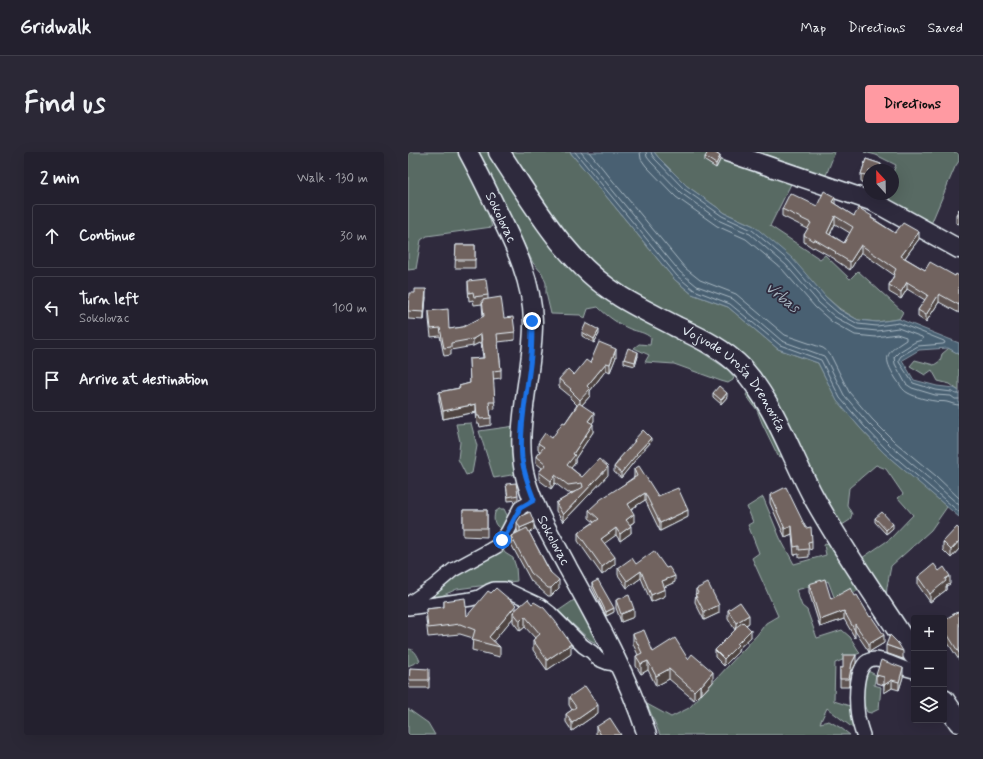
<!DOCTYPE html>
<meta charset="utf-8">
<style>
body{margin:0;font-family:Mynerve,sans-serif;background:#2b2836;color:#f1f3f6}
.controls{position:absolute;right:12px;bottom:12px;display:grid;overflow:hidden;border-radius:4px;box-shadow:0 4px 16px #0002}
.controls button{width:36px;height:36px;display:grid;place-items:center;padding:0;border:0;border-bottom:1px solid #403e4a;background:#23202e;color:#f1f3f6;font:20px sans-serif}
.compass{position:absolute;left:455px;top:12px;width:36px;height:36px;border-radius:50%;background:#23202e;box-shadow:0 4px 16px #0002;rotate:338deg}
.stop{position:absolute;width:12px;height:12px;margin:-9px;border:3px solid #1a73e8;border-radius:50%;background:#fff}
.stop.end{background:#1a73e8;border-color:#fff;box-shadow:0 1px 4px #0008}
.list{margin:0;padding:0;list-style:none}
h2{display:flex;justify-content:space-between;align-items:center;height:52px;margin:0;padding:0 16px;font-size:17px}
h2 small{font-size:13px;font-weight:400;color:#a3a3aa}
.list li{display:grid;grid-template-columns:26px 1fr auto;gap:12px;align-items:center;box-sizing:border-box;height:64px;margin:0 8px 8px;padding:0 8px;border:1px solid #403e4a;border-radius:4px}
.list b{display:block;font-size:15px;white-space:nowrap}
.list p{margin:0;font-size:13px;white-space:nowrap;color:#a3a3aa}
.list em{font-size:13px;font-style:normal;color:#a3a3aa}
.icon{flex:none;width:22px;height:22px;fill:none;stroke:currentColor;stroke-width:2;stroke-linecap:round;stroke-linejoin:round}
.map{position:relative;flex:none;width:551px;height:583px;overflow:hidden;border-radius:4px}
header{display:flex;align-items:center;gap:24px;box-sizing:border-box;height:56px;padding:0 20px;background:#23202e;border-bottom:1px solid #403e4a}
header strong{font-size:19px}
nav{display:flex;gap:22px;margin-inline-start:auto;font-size:14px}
.intro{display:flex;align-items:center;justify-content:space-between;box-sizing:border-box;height:96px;padding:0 24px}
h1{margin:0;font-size:28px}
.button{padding:10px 18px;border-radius:4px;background:#ff9aa2;color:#111;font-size:14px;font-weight:700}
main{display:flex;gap:24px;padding:0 24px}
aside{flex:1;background:#23202e;border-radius:4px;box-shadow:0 4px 16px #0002}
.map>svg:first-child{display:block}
.green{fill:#596b64;stroke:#a0aeae}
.water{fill:#496172;stroke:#899ba8}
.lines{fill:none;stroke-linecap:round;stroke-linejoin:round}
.shore{stroke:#a8b7c2;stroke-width:1}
.street-casing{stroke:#e8f1f8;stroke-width:16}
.secondary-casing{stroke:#e8f1f8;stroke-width:21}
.primary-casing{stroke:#e8f1f8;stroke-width:23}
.street{stroke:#2f2a3d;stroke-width:13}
.secondary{stroke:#2f2a3d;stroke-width:18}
.primary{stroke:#2f2a3d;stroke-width:20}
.wall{fill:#615552;stroke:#e8f1f8;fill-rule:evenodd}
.shaded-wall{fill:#4f4542;stroke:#e8f1f8}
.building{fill:#71635f;stroke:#e8f1f8;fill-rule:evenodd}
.route{stroke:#1a73e8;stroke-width:5}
.labels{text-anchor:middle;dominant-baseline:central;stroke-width:3.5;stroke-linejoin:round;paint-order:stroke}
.street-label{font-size:14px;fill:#e8f1f8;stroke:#2f2a3d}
.water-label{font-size:15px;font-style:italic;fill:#a8b7c2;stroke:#2f2a3d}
</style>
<header>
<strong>Gridwalk</strong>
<nav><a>Map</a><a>Directions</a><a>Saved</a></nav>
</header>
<div class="intro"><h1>Find us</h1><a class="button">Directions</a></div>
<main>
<aside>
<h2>2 min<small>Walk · 130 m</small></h2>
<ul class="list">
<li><svg class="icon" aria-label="ahead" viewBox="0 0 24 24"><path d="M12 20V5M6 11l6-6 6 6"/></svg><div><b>Continue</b></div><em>30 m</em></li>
<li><svg class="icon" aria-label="left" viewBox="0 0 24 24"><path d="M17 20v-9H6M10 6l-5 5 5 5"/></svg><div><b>Turn left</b><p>Sokolovac</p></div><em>100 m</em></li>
<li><svg class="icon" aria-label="arrive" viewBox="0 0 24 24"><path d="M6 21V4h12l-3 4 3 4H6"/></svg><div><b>Arrive at destination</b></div></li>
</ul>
</aside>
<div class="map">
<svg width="551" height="583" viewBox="0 0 551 583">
<rect width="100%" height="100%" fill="#2f2a3d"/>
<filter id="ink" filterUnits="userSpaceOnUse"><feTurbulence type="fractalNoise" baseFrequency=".025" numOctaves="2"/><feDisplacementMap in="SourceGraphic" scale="8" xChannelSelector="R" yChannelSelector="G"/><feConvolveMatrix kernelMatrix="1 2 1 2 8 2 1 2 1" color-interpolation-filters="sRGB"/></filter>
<g filter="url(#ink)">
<path class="green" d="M0 0H50L62 19 76 47 84 75 19 84 13 88 8 117 0 118Z
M70 0H82L138 84 265 181 319 217 326 225 325 228 320 231 313 229 266 212 237 210 241 203 226 196 231 192 242 193 243 186C237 180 230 180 222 177 210 172 199 164 190 155L180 157 177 166 172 163 143 162 138 141V131L134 121 125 111 83 24Z
M103 0H162L266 127 284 142 320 155 370 197 410 211 429 248 453 277 476 301 518 336 539 355 523 378 483 414 479 435 478 447 451 408 482 387 505 363 490 346 495 342 478 317 468 313 441 336 439 353 444 362 442 368 431 375 364 242 206 130 168 95 126 38Z
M246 0H304L317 8 384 30 362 74 412 107 417 103 442 127 450 119 495 160 491 167 469 170 450 168 432 157 418 145 346 74 317 61 279 34 250 5Z
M341 0H427L417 26Z
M456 0H551V9L547 15 523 72 474 48 476 42H485V20L488 13 468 3Z
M541 196 551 202V239L542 232 530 229 524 218 517 223 502 214 507 208 526 213 532 209 534 202Z
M340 240 355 259 380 307 370 304 354 271 349 258 338 243Z
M63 271 69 294 64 321 58 323 50 307 52 290 48 272Z
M107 274 109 322 86 326 71 279Z
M355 345 372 386 386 412 418 403 416 393 425 388 455 436 428 450 420 429 416 431 388 438 394 454 399 458 409 486 434 478 442 485 452 501 427 511 426 549 445 555 450 580 419 556 412 571 421 569 433 576 442 583H252L239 552 263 565 281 556 349 483 358 471 370 464 344 406 351 401 340 373 345 370 339 355Z
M91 357H96L101 367 94 378C86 373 85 369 87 360Z
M94 396 97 401 105 406 108 415 109 429 49 437 0 459 43 425Z
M169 446 190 486V492L182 488 150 459Z
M0 497C7 497 9 503 12 509L0 514Z
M460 519 468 523 466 533 473 535 471 557 463 561 459 560C458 557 456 553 455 550 454 543 455 524 460 519Z
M0 557 20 571 27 583H0Z"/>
<path class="water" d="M162 0H246L250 5 279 34 317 61 346 74 384 106 418 145 432 158 450 168 469 170 491 167 551 191V202L540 196 511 198 494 208 506 228 529 234 546 236 551 239V365L476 301 453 277 429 249 410 211 370 197 320 155 284 142 266 127Z"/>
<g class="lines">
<path class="shore" d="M167 0 269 124 286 138 322 152 372 193 413 208 432 246 456 274 479 298 551 360
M173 0 272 120 289 134 325 147 374 189 416 204 418 207 436 243 460 271 483 294 524 329 551 353
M181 0 277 116 292 128 328 142 377 183 415 196 419 199 423 204 441 240 464 267 487 290 528 324 551 346
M232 0 233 7 238 14 268 45 309 74 338 87 374 117 407 155 424 170 447 183 468 185 489 182 498 185V188C476 202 475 205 488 227 492 232 494 238 500 241 507 245 519 248 527 249 531 250 535 249 539 250 543 251 547 253 551 253
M238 0 239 5 243 10 273 41 312 69 342 82 378 113 411 151 427 165 449 177 469 179 490 176 514 185 515 187 514 188 507 190 491 200 486 205 487 212 498 232 504 236 527 243 543 244 547 247H551
M243 0 244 3 247 7 276 37 314 64 344 78 381 109 415 148 430 161 450 172 469 174 491 171 536 189 537 191 535 192 510 194 493 204 491 207V210L505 231 528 238 544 240 548 242H551"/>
<defs>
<path id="street" d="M0 452 25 435 45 418 82 398 89 394 94 388 100 379 112 356 126 348
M0 456 63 447 71 445 81 439 86 437H97L101 439 133 454 142 461 175 494 184 500 190 507 200 511 210 512
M455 583C453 577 451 571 450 565 448 551 445 506 468 507 481 508 493 517 506 519"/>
<g id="secondary">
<path id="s1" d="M60 0C71 20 81 41 91 62 108 96 124 130 125 169 126 220 104 279 118 328 127 359 145 387 160 416 190 470 220 524 239 583"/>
<path d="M319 0 466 50 551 97"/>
</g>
<g id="primary">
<path id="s2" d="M91 0C126 53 158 111 213 145 231 156 250 165 269 175 292 186 316 197 334 216 367 253 382 301 405 344 435 399 472 450 506 503"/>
<path d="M536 548 551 570"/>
</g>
</defs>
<use href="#street" class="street-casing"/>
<use href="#secondary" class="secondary-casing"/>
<use href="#primary" class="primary-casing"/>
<use href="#street" class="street"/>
<use href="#secondary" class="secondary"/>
<use href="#primary" class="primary"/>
</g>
<path class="wall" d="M297 5 312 8 308 16 297 9Z
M458 7 473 12V18H461V32L453 30V22Z
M427 52 446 64 464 66 487 81 511 87 497 106 517 118 547 124H551V161L531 150 518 170 510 165V158L517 148 499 137 493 147 481 140V133L486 123 453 100 442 118 427 108V107L406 95 405 96 396 90V83L400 77 374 64V57ZM427 72 442 81 436 91 422 82Z
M551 57V72L548 71V63Z
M48 93H67V116H47Z
M60 129 80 143V147L107 180V188L90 190 93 218V226L85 227 87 257 82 258 83 266V273L72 275 71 272H69L68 260 35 267 31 248V240L51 236V234L62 231 61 207 75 206 73 190 65 194 43 198V203L36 204 32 184 23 185 21 167V159L41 177 55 175 75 165 74 152 66 153 65 148 61 149 60 137Z
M18 145 16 168 0 167V154Z
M174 180 191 182 186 191 174 184Z
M230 204 227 214 216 211V207Z
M208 205 202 220 198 218 182 239V244L174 253 186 269 184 271 185 280 167 307V311L163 316 174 325 200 323 155 370 148 359V351L167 340 160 341 147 331 143 337 131 328V320L134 316 128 311V304L132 299 130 298V291L144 286 157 271 169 253 162 246V244L151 235V227L166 223 182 211Z
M305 241 319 245 313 252 305 245Z
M226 288 243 290 229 305V306L213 326 206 320V315L211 308V307L226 291Z
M226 317 250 344 280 365 252 379 237 348 223 357 226 370 222 373 223 381 212 389 208 383 196 391 207 412 194 423 170 389V381L186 370 181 366V358L226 325Z
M98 332 110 343V348L100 349Z
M362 343 404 389V397L401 398V405L391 406V402L386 403 384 382 377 385 362 351Z
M55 358H79V385L55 384Z
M467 366 485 376 478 382 467 370Z
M109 370 126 378 121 380 151 436 143 444H140L123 429 103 392V384L110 380 109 378Z
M551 377V397L543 406 535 398V390Z
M228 412 267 430 256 435 257 444 243 450 233 426 219 436 210 423V416Z
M531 419 542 432 538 434V438L522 450 510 433V425Z
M184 431 206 460 198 464 184 435Z
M401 432 423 447 447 444 476 491 461 500 447 479V486L436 467 412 475 401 440Z
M288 437 311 461 296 468 287 450Z
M208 448 226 465 213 470 208 456Z
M36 449 59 464 108 457 163 502 139 518 125 498V488L127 486 117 475 112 479 105 470V466L85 489 92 495V505L64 498 65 486 52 482 20 485 18 467V457L36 455Z
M320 458 341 471 338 473 343 485 330 497V500L316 514 307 505V498L327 478 320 466Z
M551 459V508L536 485V468Z
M225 482 245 500 280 507 305 530 293 543 292 542 286 548 261 527 248 534 240 518 233 522 228 514V504L230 503 225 492Z
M478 493 495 499V507L478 501Z
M448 511 444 519 441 535H432V516H435Z
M2 516 21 525V536H1Z
M468 523 495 525 491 538 484 536 476 541V533L468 531Z
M161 545 190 561 164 579 158 570V562L164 558 161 553Z
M188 575 213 583H188Z"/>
<path class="shaded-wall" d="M312 4V8L308 16V12Z
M427 45V52L424 50Z
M427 64V72L419 88V81Z
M511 80V87L493 111V104Z
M453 93V100L442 118V110Z
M499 130V137L493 147V140Z
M18 137V145L16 168V160Z
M531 142V150L518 170V163Z
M191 178V182L186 191V187Z
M73 182V190L65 194V187Z
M208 197V205L202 220V212Z
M230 200V204L227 214V210Z
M198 211V218L182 239V244L172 255V248L179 234Z
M319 241V245L313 252V248Z
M68 252V260L35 267V259Z
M186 261V269L180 277V269Z
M185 272V280L167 307V311L159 321V313L165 302Z
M243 286V290L229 305V306L213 326V321L228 302Z
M200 315V323L155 370V363Z
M147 323V331L143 337V329Z
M237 341V348L220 359V352Z
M280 358V365L252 379V371Z
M226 362V370L218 375V368Z
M126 370V378L112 384V376Z
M485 372V376L478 382V378Z
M223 374V381L212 389V382Z
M384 374V382L377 385V377Z
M208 376V383L193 394V387Z
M551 389V397L543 406V398Z
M207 405V412L194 423V415Z
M233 419V426L219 436V429Z
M267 424V430L254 436V429Z
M542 424V432L538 434V438L522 450V442L537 427Z
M151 428V436L143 444V436Z
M257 437V444L243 450V443Z
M108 453V463L105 460V466L82 493 81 485Z
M311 453V461L296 468V460Z
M206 456V460L198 464V460Z
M226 457V465L213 470V462Z
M436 459V467L412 475V468Z
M341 463V471L328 479V471Z
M117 464V475L112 479V469Z
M343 478V485L330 497V500L316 514V507L329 492Z
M476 483V491L461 500V492Z
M163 492V502L139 518V508Z
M448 503V511L444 519 441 535V527L444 511Z
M240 509V518L233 522V512Z
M495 516V525L491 538V530Z
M261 517V527L248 534V524Z
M305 520V530L293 543V534Z
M484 528V536L476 541V533Z
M292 533V542L286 548V539Z
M190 553V561L164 579V571Z"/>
<path class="building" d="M300 0H306L312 4 308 12 297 5Z
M458 7 473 12 471 18H461V24L453 22Z
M416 39 427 45 424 50 446 64 451 56 464 64 463 66 487 81 495 71 511 80 493 104 517 118 522 110 547 124 548 122 551 124V153L531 142 518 163 510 158 520 143 499 130 493 140 481 133 487 122 486 121 488 117 453 93 442 110 427 101 428 100 406 87 405 89 396 83 403 71 374 57 382 41 409 54ZM427 64 445 75 436 91 419 81Z
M551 57V64L548 63Z
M48 93H67V108H47Z
M78 127 80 143 66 145 65 140 61 141 60 129Z
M7 137H18L16 160 0 159 1 141H7Z
M93 145 96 166 105 165 107 180 89 182 93 218 85 219 87 250H81L83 266 72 267 71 264H69L68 252 35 259 31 240 52 236 51 234 62 231 61 207 76 206 73 182 65 187 43 191V195L36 196 32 176 23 177 21 159 40 157 41 177 55 175 76 164 74 148Z
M178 171 191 178 186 187 174 180Z
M191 190 208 197 202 212 198 211 179 234 182 237 172 248 162 238 163 237 151 227 160 217 166 223 178 208 182 211Z
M220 196 230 200 227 210 216 207Z
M311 234 319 241 313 248 305 241Z
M171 251 186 261 180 269 185 272 165 302 167 303 159 313 174 325 191 307 200 315 155 363 148 351 175 335 174 331 160 333 147 323 143 329 131 320 138 312 128 304 136 295 130 291 137 281 144 286 155 270 157 271Z
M235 278 243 286 228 302H229L213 321 206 315 212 308 211 307 227 289 226 288Z
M231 314 250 344 270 336 280 358 252 371 237 341 220 352 226 362 218 368 223 374 212 382 208 376 193 387 207 405 194 415 170 381 191 367 181 358 193 347 229 324 226 317Z
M108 331 110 343 100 345 98 332Z
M378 335 398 376 403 375 404 389 400 390 401 397 391 398V394L386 395 384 374 377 377 362 343Z
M55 358H79V376H55Z
M122 360 126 370 112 376 109 370 113 364Z
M474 360 485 372 478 378 467 366Z
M549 375 551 377V389L543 398 535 390Z
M119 376 142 420 151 428 143 436H140L123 421 103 384Z
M246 399 258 416 261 415 267 424 254 429 257 437 243 443 233 419 219 429 210 416 224 406 228 412Z
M526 412 531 419 536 415 542 424 537 427 538 429 522 442 510 425Z
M417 427 423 447 443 436 447 444 449 443 462 465 463 464 476 483 461 492 447 472V479L436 459 412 468 401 432Z
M190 428 206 456 198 460 184 431Z
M300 431 311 453 296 460 287 442 290 441 288 437Z
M88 436 108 453 81 485 92 495 64 488 67 478 52 472 20 476 18 457 36 455V449L57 446 59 464 80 439 83 441Z
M221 443 226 457 213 462 208 448Z
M120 447 124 452 126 450 136 456 147 469 163 492 139 508 125 488 132 482 117 464 112 469 105 460Z
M332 450 341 463 328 471 320 458Z
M551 459V501L536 477V468Z
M335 470 343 478 329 492 330 493 316 507 307 498 328 477 327 476Z
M236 478 245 500 267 486 280 507 284 502 305 520 293 534 292 533 286 539 261 517 248 524 240 509 233 512 228 504 234 501 225 482Z
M482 483 490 491 495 499 478 493Z
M435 503H448L444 511 441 527H432V516H435Z
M473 508 495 516 491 530 484 528 476 533V525L468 523Z
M2 516 21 517V528H1Z
M177 534 190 553 164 571 158 562 168 555 161 545Z
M202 566 213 583H193L188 575Z"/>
</g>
<g class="lines" filter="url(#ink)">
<path class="route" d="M94 388 100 379 112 356 126 348C121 335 116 322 114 307 111 272 120 238 123 203 124 192 124 180 124 169"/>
</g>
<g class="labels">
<g class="street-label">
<text stroke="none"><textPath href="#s1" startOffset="73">Sokolovac</textPath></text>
<text stroke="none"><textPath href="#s2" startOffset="334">Vojvode Uroša Drenovića</textPath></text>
<text stroke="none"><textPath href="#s1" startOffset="409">Sokolovac</textPath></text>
</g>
<g class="water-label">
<text transform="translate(374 146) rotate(38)">Vrbas</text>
</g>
</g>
</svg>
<div class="controls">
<button>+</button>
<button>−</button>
<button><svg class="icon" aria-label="layers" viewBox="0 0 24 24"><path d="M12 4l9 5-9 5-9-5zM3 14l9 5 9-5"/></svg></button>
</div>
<svg class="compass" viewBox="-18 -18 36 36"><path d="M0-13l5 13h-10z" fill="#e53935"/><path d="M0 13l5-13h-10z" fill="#a3a3aa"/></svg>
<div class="stop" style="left:94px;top:388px"></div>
<div class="stop end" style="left:124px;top:169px"></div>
</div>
</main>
